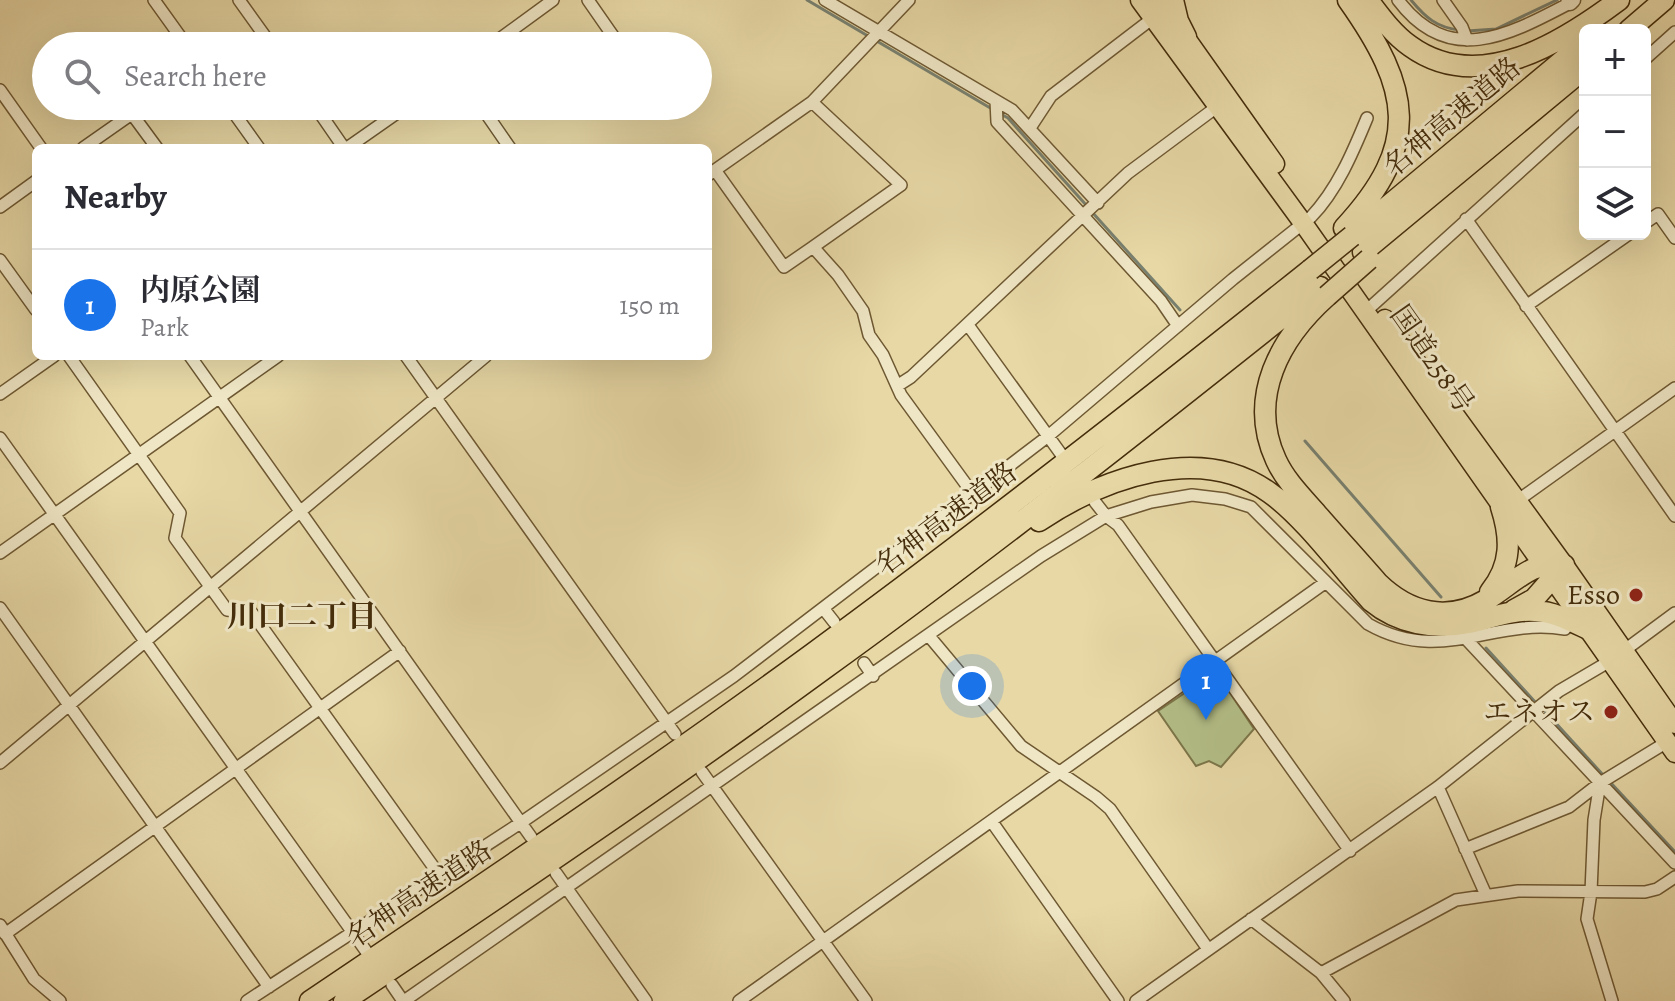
<!DOCTYPE html>
<meta charset="utf-8">
<style>
body{margin:0;font-family:Alegreya,"Noto Serif JP",serif;background:#f2f2f3;color:#2b2b33}
.controls{position:absolute;right:24px;top:24px;display:grid;overflow:hidden;border-radius:12px;box-shadow:0 8px 32px #0002}
.controls button{width:72px;height:72px;display:grid;place-items:center;padding:0;border:0;border-bottom:2px solid #e1e1e2;background:#fff;color:#2b2b33;font:40px sans-serif}
.you{position:absolute;left:972px;top:686px;width:28px;height:28px;margin:-20px;border:6px solid #fff;border-radius:50%;background:#1a73e8;box-shadow:0 0 0 12px #1a73e833}
.badge{display:grid;place-items:center;width:52px;height:52px;border-radius:50%;background:#1a73e8;color:#fff;font-size:26px;font-weight:700}
.pin{position:absolute;translate:-50% -66px;filter:drop-shadow(0 2px 4px #0008)}
.pin::after{content:'';position:absolute;top:42px;width:28px;height:24px;background:inherit;clip-path:polygon(0 0,100% 0,50% 100%)}
.list{margin:0;padding:0;list-style:none}
h2{display:flex;justify-content:space-between;align-items:center;height:104px;margin:0;padding:0 32px;font-size:34px}
h2 small{font-size:26px;font-weight:400;color:#7c7c81}
.list li{display:grid;grid-template-columns:52px 1fr auto;gap:24px;align-items:center;box-sizing:border-box;height:112px;padding:0 32px;border-top:2px solid #e1e1e2}
.list b{display:block;font-size:30px;white-space:nowrap}
.list p{margin:0;font-size:26px;white-space:nowrap;color:#7c7c81}
.list em{font-size:26px;font-style:normal;color:#7c7c81}
.icon{flex:none;width:44px;height:44px;fill:none;stroke:currentColor;stroke-width:2;stroke-linecap:round;stroke-linejoin:round}
.map{position:relative;flex:none;width:1675px;height:1001px;overflow:hidden}
.search{position:absolute;background:#fff;box-shadow:0 8px 32px #0002;left:32px;top:32px;width:680px;height:88px;display:flex;align-items:center;gap:20px;box-sizing:border-box;padding:0 28px;border-radius:44px;color:#7c7c81;font-size:30px}
.panel{position:absolute;background:#fff;box-shadow:0 8px 32px #0002;left:32px;top:144px;width:680px;height:216px;border-radius:12px}
.map>svg:first-child{display:block}
.green{fill:#b4bf88;stroke:#7c764a;stroke-width:2}
.lines{fill:none;stroke-linecap:round;stroke-linejoin:round}
.stream{stroke:#78806f;stroke-width:3}
.minor-casing{stroke:#6e5832;stroke-width:14}
.tertiary-casing{stroke:#6e5832;stroke-width:17}
.trunk-casing{stroke:#452d0b;stroke-width:21}
.motorway-casing{stroke:#452d0b;stroke-width:23}
.minor{stroke:#efe6c5;stroke-width:11}
.tertiary{stroke:#efe6c5;stroke-width:14}
.trunk{stroke:#e7d8a6;stroke-width:18}
.motorway{stroke:#e7d8a6;stroke-width:20}
.motorway-bridge-casing{stroke:#452d0b;stroke-width:23;stroke-linecap:butt}
.motorway-bridge{stroke:#e7d8a6;stroke-width:20}
.poi-dot{fill:#8f2418;stroke:#efe6c5;stroke-width:3}
.labels{text-anchor:middle;dominant-baseline:central;stroke-width:6;stroke-linejoin:round;paint-order:stroke}
.street-label{font-size:28px;fill:#452d0b;stroke:#efe6c5}
.poi-label{font-size:28px;fill:#452d0b;stroke:#efe6c5;text-anchor:end}
.neighbourhood-label{font-size:30px;font-weight:bold;fill:#452d0b;stroke:#efe6c5}
</style>
<div class="map">
<svg width="1675" height="1001" viewBox="0 0 1675 1001">
<rect width="100%" height="100%" fill="#e7d8a6"/>
<filter id="stains"><feTurbulence type="fractalNoise" baseFrequency=".0025" numOctaves="4"/><feColorMatrix values="0 0 0 0 .2 0 0 0 0 .09 0 0 0 0 .02 0 0 0 .5 -.17"/></filter>
<radialGradient id="worn" r=".72"><stop offset=".6" stop-color="#630" stop-opacity="0"/><stop offset="1" stop-color="#630" stop-opacity=".3"/></radialGradient>
<path class="green" d="M1216 672 1254 729 1221 767 1209 761 1196 766 1158 711Z"/>
<g class="lines">
<path class="stream" d="M807 0 868 36
M1411 0C1425 17 1437 28 1460 30
M1467 31 1496 29 1557 0
M875 40 992 109
M999 113 1008 118 1087 206
M1092 212 1180 310
M1305 441 1441 597
M1486 648 1536 703
M1542 708 1604 776
M1610 782 1675 852"/>
<defs>
<path id="minor" d="M154 0 187 46
M239 0 272 46
M588 0 620 46
M825 0 1012 110 1098 203
M1398 0C1449 68 1509 35 1570 3L1567 0
M1443 0 1462 27 1467 40
M490 46 553 0
M1645 59 1675 32
M0 90 41 148
M996 101 997 122 1161 301 1178 326
M812 102 901 185 813 247
M229 106 259 148
M315 106 344 148
M481 106 510 148
M132 114 157 148
M1030 128 1051 96 1153 18
M83 148 143 106
M347 148 407 106
M715 170 784 267 813 247 838 275 863 311 869 335 883 355 901 395 973 494
M708 175 812 102 909 0
M0 207 36 181
M1466 219 1675 516
M1645 223 1658 214 1675 238
M0 260 36 310
M1526 306 1629 234
M1365 312 1585 113
M968 325 1061 454
M69 356 180 513 175 538 227 610 252 613 440 876
M190 356 531 837
M406 356 675 734
M897 386 911 377 1128 173 1218 106
M0 394 54 356
M0 438 366 951
M1517 501 1675 388
M1095 502 1106 516 1118 525 1350 851
M0 553 278 356
M0 608 269 987
M823 608 834 622
M929 636 1021 746 1096 797 1110 809 1208 949
M1467 640 1675 863
M864 663 873 676
M0 763 486 356
M702 772 866 1001
M1600 783 1594 820 1591 892 1587 919 1612 1001
M1438 787 1486 895
M992 822 1118 1001
M1465 849 1569 807 1600 783 1667 742
M556 873 646 1001
M1251 919 1321 973 1344 1001
M0 925 34 979 60 1001
M5 934 400 651
M1321 973 1456 900 1518 891 1645 892 1657 889 1675 877
M392 985 403 1001
M247 1001 522 822 734 676 1047 437 1233 279 1311 217C1337 190 1353 152 1367 118
M404 1001 1041 556 1106 516 1151 502 1192 495 1225 499 1251 507 1368 624C1442 666 1492 617 1565 629
M739 1001 1326 582
M1136 1001 1438 787 1559 691 1610 661 1675 613"/>
<path id="tertiary" d="M1570 3 1573 0"/>
<path id="trunk" d="M1140 0 1303 223 1675 753
M1159 0 1275 164
M1385 319 1564 565 1675 724"/>
<path id="motorway" d="M1173 0 1178 21 1186 37
M1368 0C1380 16 1393 34 1410 46 1479 96 1563 42 1619 0
M1629 30 1664 0
M1344 228C1422 144 1411 89 1348 0
M1352 236 1585 42
M1363 252 1585 68
M1327 296C1280 338 1247 397 1276 460 1285 480 1302 497 1317 514 1337 537 1358 560 1378 583 1409 613 1447 623 1486 600 1502 591 1516 577 1533 569 1543 565 1553 565 1564 565
M1039 521C1103 478 1201 442 1270 493 1304 517 1342 569 1371 601 1399 624 1434 630 1469 623 1492 618 1513 609 1536 611 1554 612 1571 621 1588 629
M1490 592C1512 565 1511 538 1501 507
M1514 610 1534 599 1564 565
M310 1001C479 887 648 774 812 654 981 530 1146 401 1310 270
M344 1001C505 893 667 784 824 669 993 547 1157 417 1320 287"/>
</defs>
<use href="#minor" class="minor-casing"/>
<use href="#tertiary" class="tertiary-casing"/>
<use href="#trunk" class="trunk-casing"/>
<use href="#motorway" class="motorway-casing"/>
<use href="#minor" class="minor"/>
<use href="#tertiary" class="tertiary"/>
<use href="#trunk" class="trunk"/>
<use href="#motorway" class="motorway"/>
<defs>
<path id="motorway-bridge" d="M1310 270 1352 236
M1327 296 1369 259"/>
</defs>
<use href="#motorway-bridge" class="motorway-bridge-casing"/>
<use href="#motorway-bridge" class="motorway-bridge"/>
</g>
<g class="poi-dot">
<circle cx="1636" cy="595" r="8"/>
<circle cx="1611" cy="712" r="8"/>
</g>
<g class="labels">
<g class="street-label">
<text transform="translate(1452 117) rotate(-40)">名神高速道路</text>
<text transform="translate(1432 359) rotate(55)">国道258号</text>
<text transform="translate(946 519) rotate(-37)">名神高速道路</text>
<text transform="translate(419 894) rotate(-34)">名神高速道路</text>
</g>
<g class="poi-label">
<text x="1620" y="595">Esso</text>
<text x="1595" y="712">エネオス</text>
</g>
<g class="neighbourhood-label">
<text x="302" y="616">川口二丁目</text>
</g>
</g>
<rect width="100%" height="100%" filter="url(#stains)"/>
<rect width="100%" height="100%" fill="url(#worn)"/>
</svg>
<div class="controls">
<button>+</button>
<button>−</button>
<button><svg class="icon" aria-label="layers" viewBox="0 0 24 24"><path d="M12 4l9 5-9 5-9-5zM3 14l9 5 9-5"/></svg></button>
</div>
<div class="you"></div>
<div class="pin badge" style="left:1206px;top:720px">1</div>
<div class="search"><svg class="icon" aria-label="search" viewBox="0 0 24 24"><circle cx="10" cy="10" r="6"/><path d="M15 15l6 6"/></svg>Search here</div>
<section class="panel">
<h2>Nearby<small></small></h2>
<ul class="list">
<li><span class="badge">1</span><div><b>内原公園</b><p>Park</p></div><em>150 m</em></li>
</ul>
</section>
</div>
